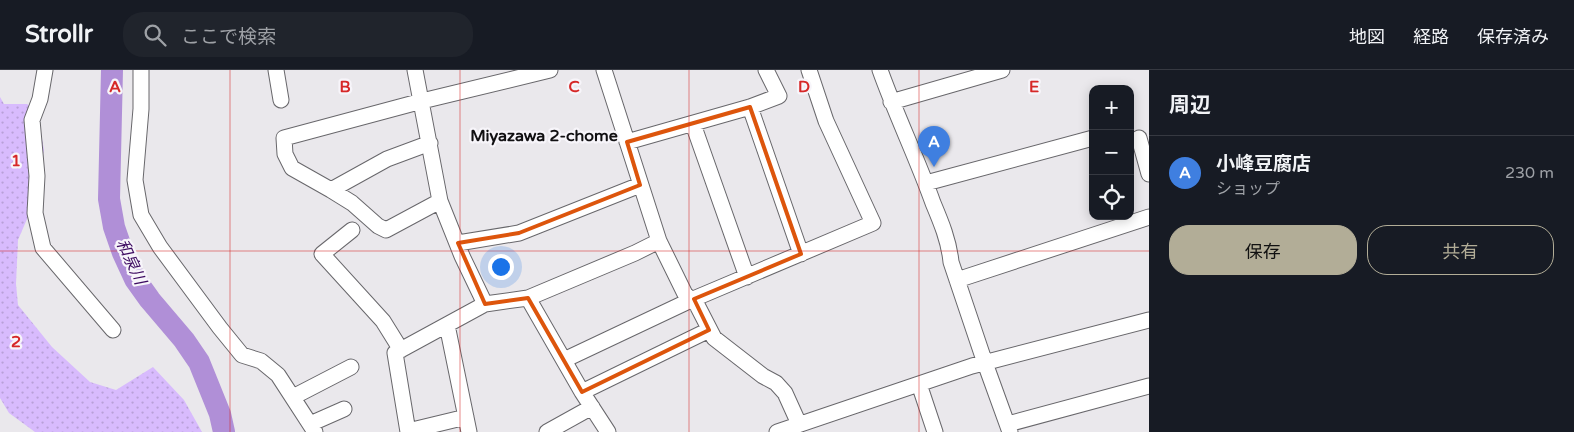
<!DOCTYPE html>
<html lang="ja">
<meta charset="utf-8">
<style>
body{margin:0;font-family:"Varela Round","Noto Sans JP",sans-serif;background:#20242c;color:#f1f3f6}
.controls{position:absolute;right:15px;top:15px;display:grid;overflow:hidden;border-radius:10px;box-shadow:0 2px 12px #0003}
.controls button{width:45px;height:45px;display:grid;place-items:center;padding:0;border:0;border-bottom:1px solid #363941;background:#171b24;color:#f1f3f6;font:25px sans-serif}
.you{position:absolute;left:500px;top:196px;width:18px;height:18px;margin:-12px;border:4px solid #fff;border-radius:50%;background:#1a73e8;box-shadow:0 0 0 8px #1a73e833}
.badge{display:grid;place-items:center;width:32px;height:32px;border-radius:50%;background:#b2ad97;color:#fff;font-size:16px;font-weight:700}
.pin{position:absolute;translate:-50% -41px;filter:drop-shadow(0 1px 2px #0008)}
.pin::after{content:'';position:absolute;top:26px;width:18px;height:15px;background:inherit;clip-path:polygon(0 0,100% 0,50% 100%)}
.list{margin:0;padding:0;list-style:none}
h2{display:flex;justify-content:space-between;align-items:center;height:65px;margin:0;padding:0 20px;font-size:21px}
h2 small{font-size:16px;font-weight:400;color:#9ea1a6}
.list li{display:grid;grid-template-columns:32px 1fr auto;gap:15px;align-items:center;box-sizing:border-box;height:75px;padding:0 20px;border-top:1px solid #363941}
.list b{display:block;font-size:19px;white-space:nowrap}
.list p{margin:0;font-size:16px;white-space:nowrap;color:#9ea1a6}
.list em{font-size:16px;font-style:normal;color:#9ea1a6}
.actions{display:flex;gap:10px;padding:15px 20px}
.actions a{flex:1;padding:11px 0;border:1px solid #b2ad97;border-radius:20px;text-align:center;font-size:18px;color:#b2ad97}
.actions .main{background:#b2ad97;color:#111}
.icon{flex:none;width:28px;height:28px;fill:none;stroke:currentColor;stroke-width:2;stroke-linecap:round;stroke-linejoin:round}
.map{position:relative;flex:none;width:1149px;height:362px;overflow:hidden}
header{display:flex;align-items:center;gap:30px;box-sizing:border-box;height:70px;padding:0 25px;background:#171b24;border-bottom:1px solid #363941}
header strong{font-size:24px}
nav{display:flex;gap:28px;margin-inline-start:auto;font-size:18px}
.search{width:350px;height:45px;background:#20242c;display:flex;align-items:center;gap:12px;box-sizing:border-box;padding:0 18px;border-radius:20px;color:#9ea1a6;font-size:19px}
main{display:flex}
aside{flex:1;background:#171b24}
.map>svg:first-child{display:block}
.park{fill:url(#park-dots)}
.lines{fill:none;stroke-linecap:round;stroke-linejoin:round}
.river{stroke:#b08fd7;stroke-width:22}
.minor-casing{stroke:#68676b;stroke-width:17}
.minor{stroke:#fff;stroke-width:15}
.marked{fill:none;stroke:#dd550c;stroke-width:4;stroke-linejoin:round}
.grid{fill:none;stroke:#d62828;stroke-width:1;stroke-opacity:0.55}
.labels{text-anchor:middle;dominant-baseline:central;stroke-width:4.5;stroke-linejoin:round;paint-order:stroke}
.neighbourhood-label{font-size:16px;font-weight:bold;fill:#111012;stroke:#f7f5fa}
.water-label{font-size:16px;font-style:italic;fill:#3c0a60;stroke:#f7f5fa}
.grid-label{font-size:16px;text-anchor:middle;font-weight:bold;fill:#d62828;stroke:#f7f5fa;stroke-width:4.5;stroke-linejoin:round;paint-order:stroke}
</style>
<header>
<strong>Strollr</strong>
<div class="search"><svg class="icon" aria-label="search" viewBox="0 0 24 24"><circle cx="10" cy="10" r="6"/><path d="M15 15l6 6"/></svg>ここで検索</div>
<nav><a>地図</a><a>経路</a><a>保存済み</a></nav>
</header>
<main>
<div class="map">
<svg width="1149" height="362" viewBox="0 0 1149 362">
<defs>
<pattern id="park-dots" width="8" height="8" patternUnits="userSpaceOnUse" patternTransform="scale(1.25)"><rect width="8" height="8" fill="#d8bbfd"/><path d="M2 2h.1M6 6h.1" fill="none" stroke="#b8a0d8" stroke-width="1.8" stroke-linecap="round"/></pattern>
</defs>
<rect width="100%" height="100%" fill="#eae8ec"/>
<path class="park" d="M0 27 4 34H27L37 40 44 80 30 142 18 170 16 214 18 235 52 277 90 312 116 320 153 297 184 330 202 362H35L9 343 0 328Z"/>
<g class="lines">
<path class="river" d="M112 0 109 129 114 157 123 183 135 209 150 230 184 270 199 292 220 344 224 362"/>
<defs>
<path id="minor" d="M45 0 40 29 32 50 37 106 35 143 43 178 113 260
M141 0V39L135 110 141 145 160 177 220 258 242 285 261 291 278 305 315 362
M276 0 281 30
M415 0 440 131 462 186 485 234
M604 0 659 171 685 224 697 235 714 268 763 306 776 313 785 323 799 354
M880 0C896 45 917 88 933 133 941 152 949 171 951 192L985 293 1010 362
M891 32 1002 0
M750 37 801 184
M693 54 747 207
M1139 68 1149 104
M627 72 750 37 779 26 766 0
M430 73 387 89 331 120 292 98 285 84 284 68 422 31 550 0
M926 113 1093 68
M331 120 352 133 378 156 386 160 440 131
M352 160 322 184 383 251 401 280
M458 173 519 163 640 115
M957 210 1149 147
M528 228 582 322 608 362
M447 255 469 362
M564 290 691 230 873 153 826 51 809 0
M919 314 935 362
M582 322 709 260
M293 327 351 297
M310 354 344 339
M1008 354 1149 316
M408 361 466 347
M408 362 395 283 485 234 528 228 635 183 659 171
M547 362 592 337
M777 362 972 296 1149 250"/>
</defs>
<use href="#minor" class="minor-casing"/>
<use href="#minor" class="minor"/>
</g>
<path class="marked" d="M750 37 801 184 694 229 709 260 582 322 528 228 485 234 458 173 519 163 640 115 627 72Z"/>
<path class="grid" d="M230 0V362M460 0V362M689 0V362M919 0V362M0 181H1149"/>
<g class="labels">
<g class="neighbourhood-label">
<text x="544" y="66">Miyazawa 2-chome</text>
</g>
<g class="water-label">
<text transform="translate(131 192) rotate(65)">和泉川</text>
</g>
</g>
<g class="grid-label">
<text x="115" y="22">A</text>
<text x="345" y="22">B</text>
<text x="574" y="22">C</text>
<text x="804" y="22">D</text>
<text x="1034" y="22">E</text>
<text x="16" y="96">1</text>
<text x="16" y="277">2</text>
</g>
</svg>
<div class="controls">
<button>+</button>
<button>−</button>
<button><svg class="icon" aria-label="locate" viewBox="0 0 24 24"><circle cx="12" cy="12" r="6"/><path d="M12 2v4M12 18v4M2 12h4M18 12h4"/></svg></button>
</div>
<div class="you"></div>
<div class="pin badge" style="left:934px;top:97px;background:#3f7fe0">A</div>
</div>
<aside>
<h2>周辺<small></small></h2>
<ul class="list">
<li><span class="badge" style="background:#3f7fe0">A</span><div><b>小峰豆腐店</b><p>ショップ</p></div><em>230 m</em></li>
</ul>
<div class="actions"><a class="main">保存</a><a>共有</a></div>
</aside>
</main>
